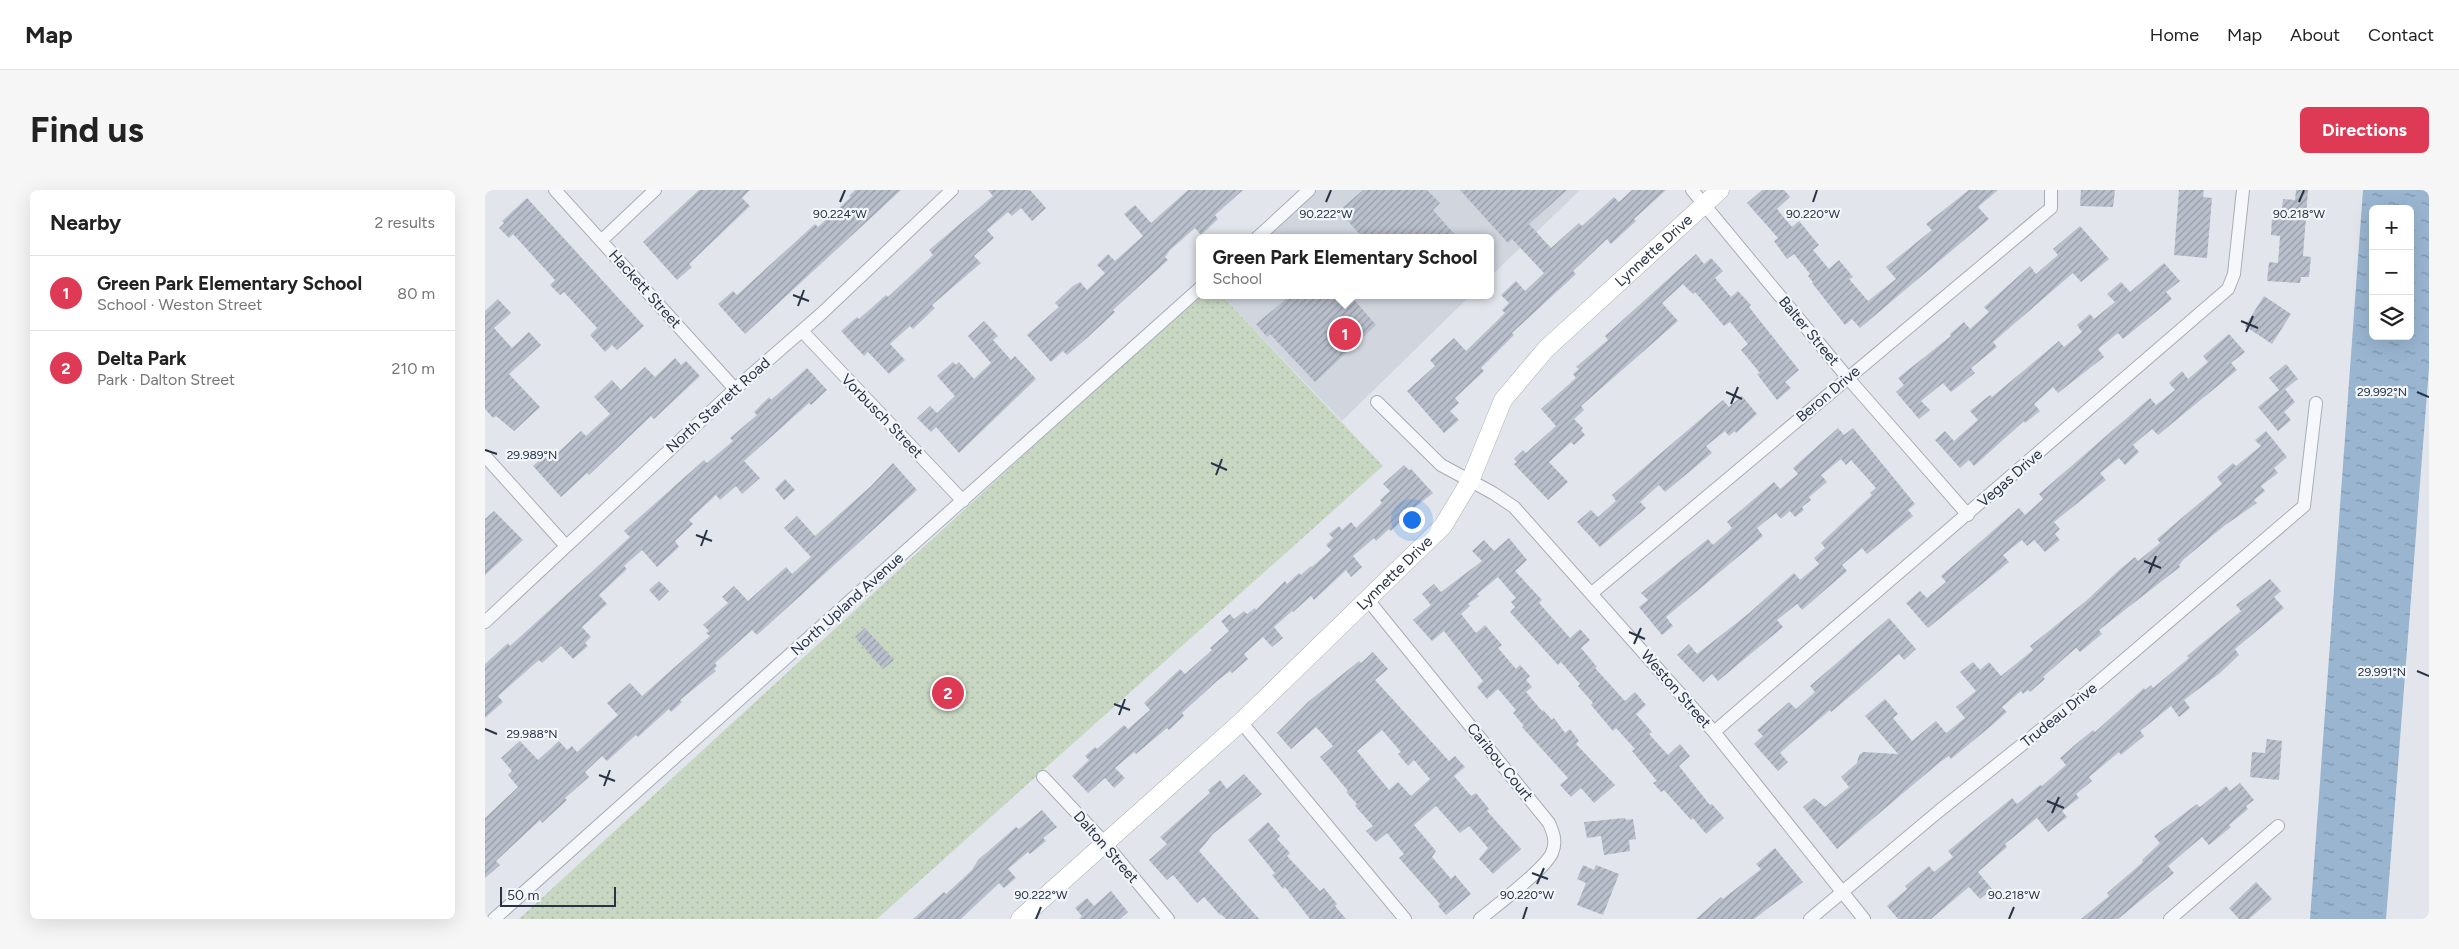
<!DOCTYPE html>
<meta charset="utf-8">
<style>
body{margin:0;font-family:Figtree,sans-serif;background:#f6f6f6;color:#222}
.controls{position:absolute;right:15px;top:15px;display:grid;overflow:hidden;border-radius:8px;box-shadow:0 5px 20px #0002}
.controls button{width:45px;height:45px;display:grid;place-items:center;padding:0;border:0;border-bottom:1px solid #e0e0e0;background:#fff;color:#222;font:25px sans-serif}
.scale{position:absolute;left:15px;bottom:12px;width:116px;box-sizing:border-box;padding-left:5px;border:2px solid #283346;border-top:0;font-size:14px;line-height:18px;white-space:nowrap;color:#283346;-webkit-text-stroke:4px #f2f5f9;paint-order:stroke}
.you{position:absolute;left:926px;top:329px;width:18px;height:18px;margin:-12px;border:4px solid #fff;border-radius:50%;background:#1a73e8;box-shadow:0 0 0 8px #1a73e833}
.badge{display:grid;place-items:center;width:32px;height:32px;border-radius:50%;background:#de3a55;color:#fff;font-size:16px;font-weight:700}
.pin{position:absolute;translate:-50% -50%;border:2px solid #fff;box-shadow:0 1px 5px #0006}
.popup{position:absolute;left:711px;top:44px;width:298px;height:65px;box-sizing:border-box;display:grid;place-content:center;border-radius:8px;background:#fff;filter:drop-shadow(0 1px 4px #0005);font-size:16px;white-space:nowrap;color:#767676}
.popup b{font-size:19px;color:#222}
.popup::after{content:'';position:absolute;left:50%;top:100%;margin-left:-10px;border:10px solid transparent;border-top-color:#fff}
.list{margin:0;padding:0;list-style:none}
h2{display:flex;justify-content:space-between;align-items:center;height:65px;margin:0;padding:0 20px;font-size:21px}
h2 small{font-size:16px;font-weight:400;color:#767676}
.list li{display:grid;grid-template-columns:32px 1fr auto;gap:15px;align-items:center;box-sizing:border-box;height:75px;padding:0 20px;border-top:1px solid #e0e0e0}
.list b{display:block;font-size:19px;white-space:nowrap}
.list p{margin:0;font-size:16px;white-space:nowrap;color:#767676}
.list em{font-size:16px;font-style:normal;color:#767676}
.icon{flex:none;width:28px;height:28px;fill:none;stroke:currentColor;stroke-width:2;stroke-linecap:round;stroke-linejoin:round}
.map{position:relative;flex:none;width:1944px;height:729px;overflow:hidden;border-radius:8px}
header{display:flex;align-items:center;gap:30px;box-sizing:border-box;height:70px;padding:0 25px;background:#fff;border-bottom:1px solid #e0e0e0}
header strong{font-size:24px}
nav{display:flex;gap:28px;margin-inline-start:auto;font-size:18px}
.intro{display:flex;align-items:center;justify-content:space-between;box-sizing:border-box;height:120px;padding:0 30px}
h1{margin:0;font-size:35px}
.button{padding:12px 22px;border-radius:8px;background:#de3a55;color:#fff;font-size:18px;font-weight:700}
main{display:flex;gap:30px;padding:0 30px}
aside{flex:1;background:#fff;border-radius:8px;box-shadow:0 5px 20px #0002}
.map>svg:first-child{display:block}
.built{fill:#d0d5de}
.park{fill:url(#park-dots)}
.water{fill:url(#water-ripples);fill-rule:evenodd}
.building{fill:url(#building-hatch);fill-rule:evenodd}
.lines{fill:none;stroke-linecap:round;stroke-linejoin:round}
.street-casing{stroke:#a6adb7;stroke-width:14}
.secondary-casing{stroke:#a6adb7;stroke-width:19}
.street{stroke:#f6f7fa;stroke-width:12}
.secondary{stroke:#fff;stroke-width:18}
.ticks{fill:none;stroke:#283346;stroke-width:2}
.labels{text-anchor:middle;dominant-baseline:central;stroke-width:4.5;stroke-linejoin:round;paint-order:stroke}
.street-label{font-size:15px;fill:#283346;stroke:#f2f5f9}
.ticks-label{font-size:12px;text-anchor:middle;fill:#283346;stroke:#f2f5f9;stroke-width:4.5;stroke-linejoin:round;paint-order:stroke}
</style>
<header>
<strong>Map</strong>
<nav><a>Home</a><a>Map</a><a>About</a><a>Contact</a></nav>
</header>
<div class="intro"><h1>Find us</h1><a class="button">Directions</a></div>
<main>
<aside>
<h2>Nearby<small>2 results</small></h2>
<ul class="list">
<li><span class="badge">1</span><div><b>Green Park Elementary School</b><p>School · Weston Street</p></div><em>80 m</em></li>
<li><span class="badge">2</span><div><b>Delta Park</b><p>Park · Dalton Street</p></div><em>210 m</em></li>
</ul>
</aside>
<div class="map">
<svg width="1944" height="729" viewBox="0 0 1944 729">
<defs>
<pattern id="park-dots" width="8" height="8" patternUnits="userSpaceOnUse" patternTransform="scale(1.25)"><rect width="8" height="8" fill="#c8d7c2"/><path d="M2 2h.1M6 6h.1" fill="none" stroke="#acb9a8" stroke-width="1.8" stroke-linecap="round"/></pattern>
<pattern id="water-ripples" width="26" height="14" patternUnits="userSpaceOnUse" patternTransform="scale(1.25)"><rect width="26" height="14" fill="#99b5d0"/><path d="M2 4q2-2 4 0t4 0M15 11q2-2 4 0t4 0" fill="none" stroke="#7d94ab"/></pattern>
<pattern id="building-hatch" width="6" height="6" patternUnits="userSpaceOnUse" patternTransform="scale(1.25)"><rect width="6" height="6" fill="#b9bfcb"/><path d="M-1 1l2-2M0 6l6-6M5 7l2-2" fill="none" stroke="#969ca7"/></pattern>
</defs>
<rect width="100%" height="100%" fill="#e2e6ec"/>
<path class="built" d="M828 0H1095L1005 87V48H775Z
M736 105H986L857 231Z"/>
<path class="park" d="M715 103V105H736L898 276 392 729H34Z"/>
<path class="water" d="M1878 0H1944V178L1901 729H1825ZM1888 19H1925V146H1888Z"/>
<path class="building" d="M214 0H265L257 8 265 16 204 74 207 77 192 90 158 52Z
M370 0H416L260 144 233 114 248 101 252 105 330 34 333 37 366 7 364 6Z
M503 0H545L561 18 547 31 536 18 527 26 523 22 502 40 509 48 489 66 496 73 447 115 450 118 428 139 425 136 405 154 420 170 404 184 383 162 379 166 356 141 372 127 374 129 401 105 403 107 448 65 444 60 508 6Z
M703 0H758L730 25 733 29 716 45 710 38 685 60 680 67 683 70 628 120 630 122 602 148 582 165 578 161 566 172 542 145 574 117 570 113 588 96 595 92 602 100 620 83 612 75 623 64 630 71 658 46 639 24 650 15 666 33Z
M878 0H942L955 13 948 20 973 48H878L854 21Z
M975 0H1082L1044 34 1066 58 1094 33 1097 36 1129 7 1134 12 1147 0H1181L1149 29 1151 31 1126 54 1122 49 1088 81 1091 84 1027 143 1029 145 996 178 999 181 970 208 974 213 965 221 974 230 959 243 922 201 950 176 945 170 969 148 981 161 1020 123 1017 120 1024 113 1016 105 1031 91 1040 101 1059 83 1027 49 1023 53Z
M1277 0H1299L1305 7 1292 19 1307 37 1314 31 1334 55 1328 60 1344 79 1354 70 1368 87 1364 89 1383 111 1411 89 1401 77 1447 40 1441 34 1484 0H1513L1493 17 1504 29 1375 138 1367 129 1360 135 1327 93 1328 92 1323 86 1325 84 1309 64 1302 69 1289 51 1293 48 1262 13Z
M1596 0H1630L1628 17 1595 16Z
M1694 0H1719L1718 7 1727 8 1722 68 1689 65Z
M1811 0H1823L1818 66 1826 67 1824 87H1816L1815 93 1782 91 1784 72 1793 73 1795 46 1786 45 1787 27 1796 28 1798 9 1810 10Z
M42 8 159 136 132 160 127 155 120 162 105 145 112 138 79 102 75 105 65 95 70 90 28 44 24 48 14 38 19 33 17 31Z
M1595 36 1624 69 1596 92 1588 83 1508 152 1512 157 1486 178 1490 183 1466 202 1458 193 1436 211 1445 220 1434 229 1411 202 1419 195 1413 188 1466 146 1465 144 1479 132 1485 139 1504 122 1499 117 1545 76 1551 84 1573 65 1568 59Z
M1211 64 1219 74 1226 68 1238 81 1230 88 1246 107 1253 101 1266 115 1264 117 1314 180 1300 192 1306 198 1292 210 1272 184 1275 183 1256 160 1263 154 1245 132 1239 136 1210 102 1208 104 1198 94 1177 113 1193 131 1096 216 1099 220 1089 229 1098 238 1096 240 1100 245 1089 255 1086 252 1064 272 1083 292 1063 310 1029 274 1032 272 1029 269 1038 260 1041 263 1071 236 1056 219 1091 188 1088 184 1094 179 1091 177 1123 150 1120 146Z
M1679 73 1695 91 1681 102 1687 109 1638 149 1633 143 1613 159 1619 167 1573 203 1568 197 1549 214 1555 221 1540 233 1539 231 1489 276 1484 270 1475 278 1450 250 1460 241 1469 251 1493 230 1485 221 1505 205 1507 207 1574 151 1579 157 1597 142 1592 135 1605 124 1609 129 1630 112 1622 104 1636 92 1645 102Z
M806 105H865L891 135 830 192 785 144 782 147 771 134Z
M1779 106 1806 124 1787 154 1760 136Z
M13 109 26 123 9 138 27 158 44 142 56 155 24 184 55 217 29 241 11 226 8 228 0 219V121Z
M499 131 513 146 508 150 526 170 530 166 551 189 474 263 451 237 446 242 432 228 445 216 452 223 470 206 452 186 468 172 471 175 474 172 489 189 506 173 483 146Z
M1744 144 1760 162 1746 173 1752 180 1673 245 1667 239 1648 255 1654 262 1640 275 1634 268 1615 283 1621 290 1569 332 1575 339 1570 344 1575 350 1560 362 1549 350 1542 356 1537 350 1518 365 1524 372 1443 438 1421 413 1435 401 1442 408 1461 392 1456 386 1534 318 1540 325 1558 309 1554 304 1665 208 1671 215 1690 200 1684 193 1697 181 1703 189 1723 172 1718 166Z
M190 168 196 175 201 171 215 186 169 229 166 226 104 285 102 283 76 307 48 276 59 266 64 271 96 241 101 246 125 224 109 207 127 190 136 200 160 177 170 187Z
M1801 174 1813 189 1800 199 1810 212 1799 222 1806 230 1793 241 1773 217 1794 200 1784 188Z
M322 178 342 200 326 215 324 213 259 271 275 288 257 304 251 296 235 310 231 305 204 330 208 334 190 351 194 357 172 377 157 360 139 376 142 379 114 405 122 414 97 437 106 447 100 453 103 456 88 469 76 456 57 473 54 470 13 506 18 512 0 528V474L23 453 25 456 145 347 139 341 219 270 222 273 248 251 245 248 272 225 269 222 284 207 286 210Z
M1257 206 1272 224 1251 243 1250 241 1244 246 1240 241 1221 256 1227 263 1180 302 1174 295 1155 312 1161 318 1115 357 1092 332 1106 320 1113 327 1131 311 1127 305 1238 210 1244 217Z
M1353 238 1359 245 1368 238 1430 314 1423 320 1428 326 1382 364 1377 358 1357 375 1362 381 1317 420 1312 414 1292 430 1298 437 1233 491 1227 484 1218 492 1192 465 1204 454 1212 464 1263 424 1309 383 1315 390 1334 374 1329 368 1340 358 1336 353 1387 305 1385 303 1391 298 1366 270 1361 275 1356 269 1336 285 1342 292 1324 307 1326 310 1317 317 1319 320 1310 327 1305 321 1296 329 1291 323 1272 338 1278 346 1181 427 1188 436 1177 445 1154 417 1163 410 1156 403 1223 349 1228 355 1247 338 1242 332 1289 292 1295 299 1313 284 1308 278Z
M1781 241 1802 267 1789 278 1793 283 1776 296 1780 301 1769 310 1772 313 1739 336 1699 369 1694 375 1695 377 1614 440 1617 444 1595 462 1591 458 1558 487 1560 489 1545 502 1543 500 1538 504 1536 501 1517 517 1522 522 1506 536 1466 569 1464 566 1455 572 1352 659 1318 617 1329 608 1340 617 1364 597 1356 587 1372 573 1374 565 1378 562 1413 564 1380 526 1400 509 1413 524 1408 528 1427 551 1451 531 1461 543 1480 528 1471 517 1491 501 1475 482 1488 472 1495 480 1504 472 1516 486 1548 460 1545 456 1601 411 1633 381 1650 367 1653 371 1675 353 1672 349 1737 294 1732 287 1748 273 1751 276 1776 256 1770 250Z
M408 273 432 300 272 445 267 440 230 473 232 476 229 479 231 481 195 510 197 512 186 522 184 519 153 547 151 545 122 571 117 566 100 582 104 587 80 608 82 610 57 633 55 630 11 671 15 675 0 688V628L33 597 23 585 27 581 16 568 35 551 53 570 74 551 82 560 87 556 92 562 133 525 122 513 145 493 157 506 225 446 221 443 224 441 218 435 243 413 237 407 249 396 263 411 301 377 307 384 326 367 299 338 312 326 330 346 386 296Z
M919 275 924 280 926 279 948 303 920 325 921 326 906 341 904 339 891 351 889 348 868 366 877 377 866 387 861 380 829 410 826 406 808 422 807 421 789 437 798 448 787 457 778 447 759 464 763 469 747 483 745 481 732 491 697 523 699 526 684 540 682 538 651 564 649 562 630 578 640 588 629 598 620 588 603 603 587 586 604 570 600 566 610 557 612 559 639 535 643 539 665 520 659 513 679 494 695 479 700 484 727 460 725 458 744 441 736 431 745 424 749 429 759 421 762 424 770 418 771 420 800 391 802 394 814 383 816 385 826 376 827 377 846 360 841 355 848 348 844 344 854 336 857 340 866 332 871 338 897 313 895 310 905 301 898 294Z
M300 289 310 300 299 310 290 299Z
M9 321 38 350 0 385V329Z
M1024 348 1042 370 1030 381 1057 410 1054 413 1085 448 1095 439 1105 450 1096 458 1112 477 1110 478 1140 511 1150 502 1161 515 1151 524 1167 542 1164 544 1183 565 1195 554 1205 566 1194 576 1225 615 1227 614 1239 628 1221 644 1208 628 1206 630 1179 600 1176 602 1168 593 1172 591 1147 561 1150 559 1131 538 1128 541 1106 515 1108 513 1093 496 1095 494 1076 472 1073 475 1025 422 1030 417 1026 412 1031 408 1013 387 992 404 994 406 983 414 985 416 976 424 991 443 1000 435 1017 455 1013 458 1031 479 1035 475 1045 486 1041 490 1047 497 1041 502 1057 521 1058 520 1067 530 1069 528 1080 543 1085 539 1094 551 1091 554 1130 595 1109 613 1096 598 1086 607 1075 595 1083 588 1037 537 1039 536 1028 523 1031 520 1013 499 1002 509 992 497 998 491 959 441 947 451 928 430 946 415 937 404 949 394 956 402 997 371 987 361 999 350 1009 361Z
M1785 389 1796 401 1789 407 1799 418 1750 459 1754 465 1735 483 1699 510 1705 518 1694 527 1686 516 1655 541 1659 546 1636 565 1634 562 1604 587 1607 591 1591 604 1594 608 1577 621 1582 627 1563 642 1552 628 1520 654 1522 657 1493 682 1507 699 1495 709 1484 697 1446 729H1413L1402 716 1422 699 1420 696 1444 676 1449 682 1468 667 1463 661 1527 608 1532 614 1555 595 1557 596 1581 575 1575 568 1591 554 1608 540 1610 542 1659 498 1660 500 1666 495 1668 498 1704 468 1702 466 1756 421 1751 415Z
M174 391 184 401 174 411 164 400Z
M1404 428 1431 459 1419 470 1414 464 1411 466 1375 498 1346 522 1345 520 1306 553 1295 563 1303 572 1293 581 1269 554 1278 546 1272 540 1304 512 1311 519 1330 502 1325 496Z
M380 438 409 470 398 479 370 447Z
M888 462 903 479 890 490 964 571 970 566 980 577 969 586 986 606 991 603 1004 619 1002 621 1036 659 1008 684 994 669 1003 658 984 636 975 643 951 616 929 635 951 661 947 667 966 689 970 685 986 704 961 725 953 716 955 714 914 668 919 664 902 643 891 652 881 641 888 636 870 616 872 614 861 602 863 601 835 567 848 556 831 537 806 559 792 543 823 512 874 471 876 473ZM897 540 916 562 913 564 923 576 929 570 945 589 926 606 913 592 904 600 872 561Z
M1782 549 1797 551 1794 590 1765 587 1767 562 1780 563Z
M759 584 777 604 728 644 714 661 774 729H741L736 724 735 725 719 707 712 713 688 685 682 690 664 670 682 654 675 647 725 603 723 600 735 590 742 599Z
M1755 593 1769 610 1761 616 1763 619 1744 635 1746 637 1724 655 1717 647 1683 676 1689 683 1633 729H1596L1624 706 1622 703 1658 672 1657 670 1675 653 1669 646 1712 614 1715 617 1741 596 1745 601Z
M557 620 572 637 558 648 561 651 545 664 543 662 523 679 531 688 519 698 514 693 476 729H428L459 702 461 704 487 680 493 670 531 637 534 639Z
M1140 628 1141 630 1148 629 1151 649 1144 650 1145 661 1119 665 1116 646 1102 648 1099 632Z
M783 632 795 646 792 649 805 663 802 666 835 701 839 698 852 714 850 716 861 729H825L800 697 798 699 787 685 790 683 763 650Z
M1290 658 1318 692 1269 729H1211L1236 707 1238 709 1276 679 1271 674Z
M1098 675 1109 680 1111 675 1134 684 1118 725 1092 715 1101 693 1092 689Z
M1771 692 1787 709 1764 729H1754L1744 718Z
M626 701 643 722 635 729H594L597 726 590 718 602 708 609 716Z"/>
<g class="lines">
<defs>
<path id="street" d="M70 0 250 199
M1207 0 1362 187 1483 325
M772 48 824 0
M116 51 170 0
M317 141 478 311
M892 212 956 275 1008 303 1029 317 1229 542 1379 729
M0 266 81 356
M1107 403 1566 18V0
M883 410 1064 633C1068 642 1072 652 1067 663 1059 680 1012 715 995 729
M0 432 250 199 336 124 467 0
M756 532 920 729
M1229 542 1743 99 1749 84 1758 0
M558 587 619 652 683 729
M9 729 715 98
M1325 729 1454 621 1583 518 1819 316 1831 213
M1685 729 1793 636"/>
<g id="secondary">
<path id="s1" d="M535 729 756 532 958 336 985 291 1018 210 1061 159 1235 0"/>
</g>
</defs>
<use href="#street" class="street-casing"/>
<use href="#secondary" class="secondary-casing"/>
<use href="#street" class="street"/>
<use href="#secondary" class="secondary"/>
</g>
<path class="ticks" d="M355 12 360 0M841 12 846 0M1328 12 1332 0M1814 12 1819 0M308 105 324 111M313 116 319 100M1756 131 1773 138M1761 142 1768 126M1241 202 1257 209M1932 202 1944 207M1246 214 1253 197M0 260 12 264M726 273 742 280M731 285 737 269M211 345 227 351M216 356 222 340M1659 371 1676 378M1664 383 1671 366M1144 442 1160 449M1149 454 1156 438M1932 481 1944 486M629 514 645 520M634 525 640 509M0 539 12 544M114 585 130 591M119 596 125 580M1562 611 1579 618M1567 623 1574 607M1047 683 1063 689M1052 694 1059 678M551 729 556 717M1038 729 1042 717M1524 729 1529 717"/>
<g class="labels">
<g class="street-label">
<text stroke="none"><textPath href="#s1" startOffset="930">Lynnette Drive</textPath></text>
<text transform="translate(160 99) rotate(48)">Hackett Street</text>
<text transform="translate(1324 141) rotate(50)">Balter Street</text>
<text transform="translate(1343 204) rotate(-40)">Beron Drive</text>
<text transform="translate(233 215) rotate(-42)">North Starrett Road</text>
<text transform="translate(397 226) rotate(46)">Vorbusch Street</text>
<text transform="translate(1525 288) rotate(-41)">Vegas Drive</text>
<text stroke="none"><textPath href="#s1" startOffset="510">Lynnette Drive</textPath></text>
<text transform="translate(362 414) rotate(-42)">North Upland Avenue</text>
<text transform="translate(1191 499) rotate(49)">Weston Street</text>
<text transform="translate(1574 525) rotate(-39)">Trudeau Drive</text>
<text transform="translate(1015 572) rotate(51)">Caribou Court</text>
<text transform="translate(621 657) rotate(49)">Dalton Street</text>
</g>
</g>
<g class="ticks-label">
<text x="841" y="28">90.222°W</text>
<text x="1814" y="28">90.218°W</text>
<text x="355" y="28">90.224°W</text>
<text x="1328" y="28">90.220°W</text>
<text x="1897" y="206">29.992°N</text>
<text x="47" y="269">29.989°N</text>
<text x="1897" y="486">29.991°N</text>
<text x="47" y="548">29.988°N</text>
<text x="556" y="709">90.222°W</text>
<text x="1042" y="709">90.220°W</text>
<text x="1529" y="709">90.218°W</text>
</g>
</svg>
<div class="controls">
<button>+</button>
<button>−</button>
<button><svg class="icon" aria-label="layers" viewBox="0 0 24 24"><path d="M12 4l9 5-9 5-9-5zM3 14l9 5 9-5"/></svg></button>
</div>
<div class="scale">50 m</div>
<div class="you"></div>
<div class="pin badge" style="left:860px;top:144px">1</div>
<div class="popup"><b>Green Park Elementary School</b>School</div>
<div class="pin badge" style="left:463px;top:503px">2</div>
</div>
</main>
